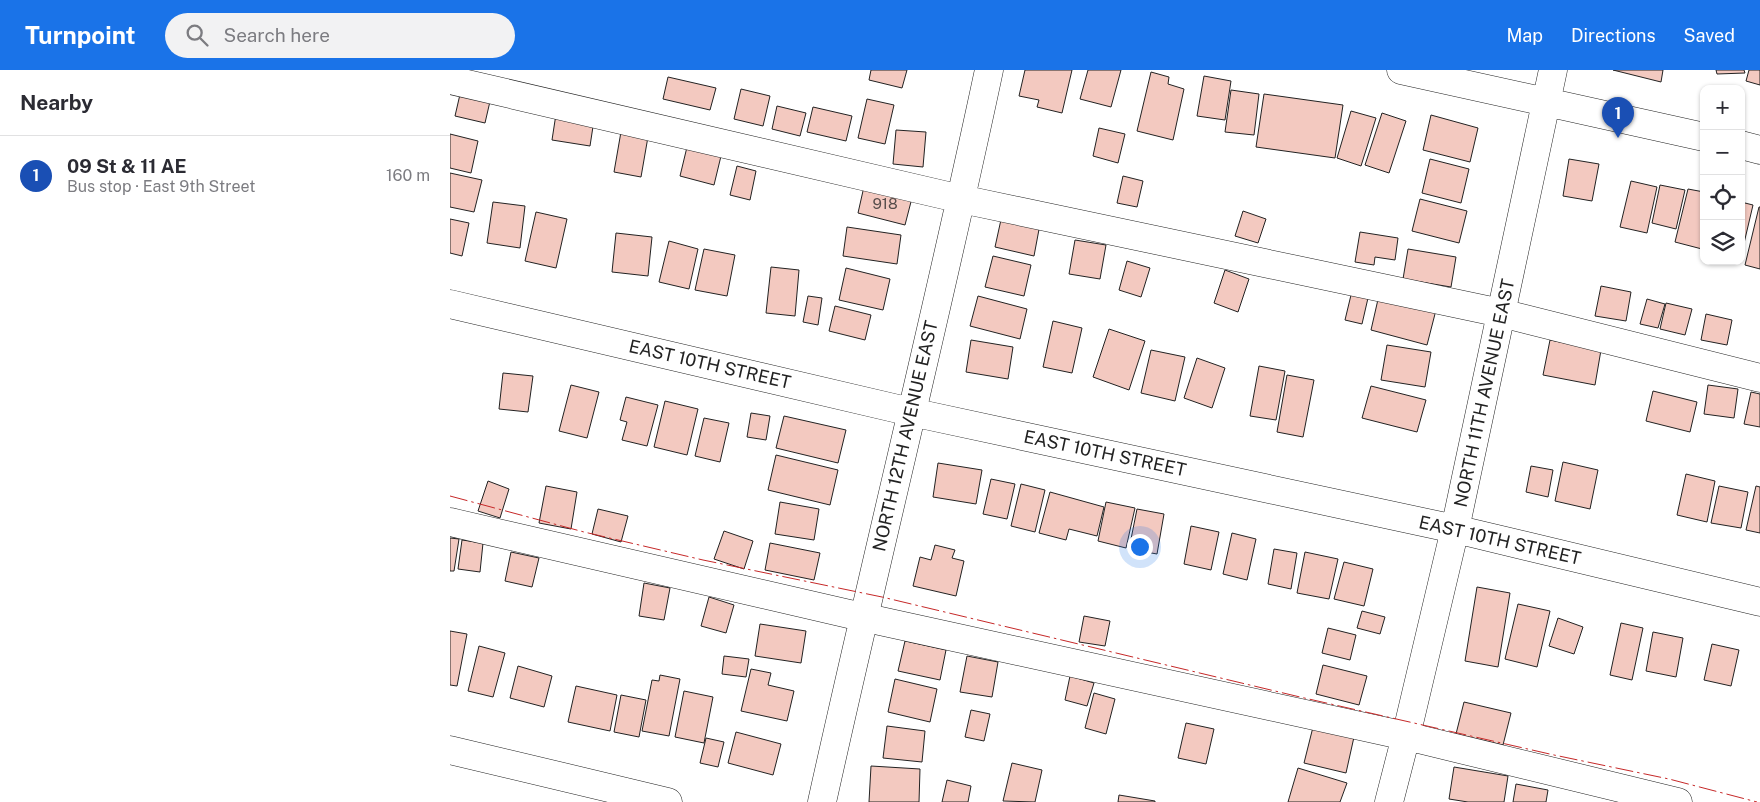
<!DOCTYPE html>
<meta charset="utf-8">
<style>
body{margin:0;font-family:"Public Sans",sans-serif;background:#f2f2f3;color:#2b2b33}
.controls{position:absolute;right:15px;top:15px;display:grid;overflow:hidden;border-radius:10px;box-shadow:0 1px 4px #0004}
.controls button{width:45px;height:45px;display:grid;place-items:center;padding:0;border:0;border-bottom:1px solid #e1e1e2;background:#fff;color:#2b2b33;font:25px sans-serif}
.you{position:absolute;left:689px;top:476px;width:18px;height:18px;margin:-12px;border:4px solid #fff;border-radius:50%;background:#1a73e8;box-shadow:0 0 0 8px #1a73e833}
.badge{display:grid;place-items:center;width:32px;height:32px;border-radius:50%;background:#1a73e8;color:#fff;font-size:16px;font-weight:700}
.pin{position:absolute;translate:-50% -41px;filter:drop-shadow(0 1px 2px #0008)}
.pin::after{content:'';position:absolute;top:26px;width:18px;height:15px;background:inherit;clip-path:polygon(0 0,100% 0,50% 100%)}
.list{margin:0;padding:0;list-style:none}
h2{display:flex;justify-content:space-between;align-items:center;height:65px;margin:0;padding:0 20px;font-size:21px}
h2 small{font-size:16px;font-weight:400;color:#7c7c81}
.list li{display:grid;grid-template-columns:32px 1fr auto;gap:15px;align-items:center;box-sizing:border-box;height:80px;padding:0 20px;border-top:1px solid #e1e1e2}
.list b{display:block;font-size:19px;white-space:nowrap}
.list p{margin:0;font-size:16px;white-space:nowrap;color:#7c7c81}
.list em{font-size:16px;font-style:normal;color:#7c7c81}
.icon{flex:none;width:28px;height:28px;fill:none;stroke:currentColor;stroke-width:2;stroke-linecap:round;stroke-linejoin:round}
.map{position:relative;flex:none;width:1310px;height:732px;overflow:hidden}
header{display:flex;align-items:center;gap:30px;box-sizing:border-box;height:70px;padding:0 25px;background:#1a73e8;color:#fff}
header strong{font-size:24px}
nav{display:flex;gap:28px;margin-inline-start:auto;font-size:18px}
.search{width:350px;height:45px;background:#f2f2f3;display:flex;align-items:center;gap:12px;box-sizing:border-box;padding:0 18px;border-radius:28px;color:#7c7c81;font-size:19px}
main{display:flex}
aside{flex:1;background:#fff}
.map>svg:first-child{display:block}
.building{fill:#f3c9c0;stroke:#222}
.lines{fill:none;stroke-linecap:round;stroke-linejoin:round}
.minor-casing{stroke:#222;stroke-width:29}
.minor{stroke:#fff;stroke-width:28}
.power{stroke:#c62828;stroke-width:1;stroke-dasharray:18 4 2.5 4;stroke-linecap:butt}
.labels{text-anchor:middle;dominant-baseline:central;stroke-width:4;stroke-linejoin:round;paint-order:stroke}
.number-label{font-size:15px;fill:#564c4a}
.street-label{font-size:18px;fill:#222;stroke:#fff}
</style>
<header>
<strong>Turnpoint</strong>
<div class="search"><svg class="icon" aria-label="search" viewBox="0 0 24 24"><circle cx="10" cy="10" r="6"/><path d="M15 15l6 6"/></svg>Search here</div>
<nav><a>Map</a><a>Directions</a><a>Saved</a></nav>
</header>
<main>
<aside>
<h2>Nearby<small></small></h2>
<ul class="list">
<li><span class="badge" style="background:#1a4fb4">1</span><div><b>09 St &amp; 11 AE</b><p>Bus stop · East 9th Street</p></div><em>160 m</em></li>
</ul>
</aside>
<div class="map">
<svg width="1310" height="732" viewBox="0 0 1310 732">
<rect width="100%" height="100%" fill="#fff"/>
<path class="building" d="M421 0H457L452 18 419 10Z
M575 0H622L612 43 587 37 589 30 569 26Z
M638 0H671L661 37 630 29Z
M1163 0H1213L1211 12Z
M1266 0H1294L1295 3 1267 4Z
M1299 0H1310V15L1296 11Z
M701 2 719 7 718 14 734 19 723 70 687 61Z
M754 6 781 11 775 50 747 46Z
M218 7 266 18 260 40 213 29Z
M291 19 320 26 313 56 284 49Z
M11 20 41 27 35 53 5 46Z
M781 20 809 24 804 65 775 62Z
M814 24 893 35 885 88 806 77Z
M417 29 444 35 435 74 408 68Z
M327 36 356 43 350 66 322 59Z
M363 37 402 46 396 71 357 62Z
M901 41 926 48 911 96 887 88Z
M932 43 956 51 939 103 915 95Z
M106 44 144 50 140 76 102 70Z
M981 45 1028 58 1020 92 973 80Z
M172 56 199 61 191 107 164 102Z
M649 58 675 64 668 93 643 86Z
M446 60 476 62 473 97 443 94Z
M0 64 28 71 21 103 0 98Z
M237 77 271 86 264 115 230 106Z
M980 89 1019 99 1011 133 972 123Z
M1119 89 1149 94 1142 131 1113 126Z
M287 96 306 101 300 130 280 125Z
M0 103 32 110 24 142 0 137Z
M673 106 693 111 687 137 667 133Z
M1181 111 1207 117 1197 163 1170 157Z
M415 112 463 124 455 155 408 143Z
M1210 115 1235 120 1226 159 1202 153Z
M1238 119 1254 122V170L1252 179 1225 172Z
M970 129 1017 141 1009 173 962 161Z
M43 132 75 136 70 178 37 173Z
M1291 132 1303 135 1291 186Z
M1309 137H1310V199L1295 195Z
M793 141 816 149 808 173 785 166Z
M86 142 117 149 106 198 75 191Z
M552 145 590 154 584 186 545 177Z
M0 149 19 153 12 186 0 183Z
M397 157 451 165 447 194 393 186Z
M910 162 948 168 945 190 925 187 924 195 905 192Z
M166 163 202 167 198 206 162 202Z
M625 170 656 175 650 209 619 204Z
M219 171 248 179 239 219 209 212Z
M254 179 285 185 277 226 245 220Z
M958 179 1006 187 1001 217 953 209Z
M543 186 581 195 574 226 535 217Z
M677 191 700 198 691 227 669 220Z
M321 197 349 200 345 246 316 243Z
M396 198 440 209 433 240 389 230Z
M775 200 799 209 788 242 764 233Z
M1151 216 1181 222 1176 251 1145 246Z
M901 225 918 228 912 254 895 250Z
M929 225 986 240 977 275 921 260Z
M358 226 372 228 368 255 353 252Z
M528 226 577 239 570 269 520 256Z
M1197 229 1215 234 1208 258 1190 254Z
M1216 233 1242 239 1235 265 1210 259Z
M385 236 421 245 415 270 379 261Z
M1256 244 1282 250 1277 275 1251 270Z
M603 251 632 258 622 303 593 297Z
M659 259 695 271 679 320 643 307Z
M521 270 563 277 558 309 516 302Z
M1100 270 1151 280 1145 315 1093 305Z
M937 275 981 282 975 317 931 310Z
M701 280 735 287 725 331 691 323Z
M747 288 775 298 762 338 734 328Z
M809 296 835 301 826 350 800 346Z
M53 303 83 306 78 342 49 339Z
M837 305 864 310 853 367 827 362Z
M121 315 149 322 137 368 109 361Z
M1258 315 1288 319 1284 348 1254 344Z
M921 316 976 330 967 362 912 348Z
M1203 321 1247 332 1240 362 1196 351Z
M1301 322 1310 324V357L1294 354Z
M176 327 208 335 197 376 172 370 177 352 170 350Z
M215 331 248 339 237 385 204 377Z
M301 343 320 346 316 370 297 367Z
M334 346 396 360 388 393 326 378Z
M254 348 279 353 270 392 245 386Z
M326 385 388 400 380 435 318 420Z
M1113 392 1148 400 1140 439 1105 431Z
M488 393 532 400 526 434 483 427Z
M1081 396 1103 400 1098 427 1076 422Z
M1236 404 1265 411 1257 452 1227 445Z
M541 409 565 414 557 449 533 444Z
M38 411 59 419 50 448 28 441Z
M571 414 595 420 585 462 561 456Z
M96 416 127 422 121 459 89 453Z
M1269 416 1298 422 1291 458 1261 453Z
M1306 416 1310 417V463L1296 460Z
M600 422 654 437 647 466 619 459 616 470 589 463Z
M330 432 369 439 364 470 325 464Z
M656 432 685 438 676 478 648 471Z
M148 439 178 446 171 472 142 464Z
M687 439 714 444 707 484 679 479Z
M741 456 769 462 761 500 734 494Z
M274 461 303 471 294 499 264 489Z
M782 463 806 469 797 510 773 504Z
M0 468 9 469 4 501H0Z
M12 470 33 473 30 502 8 499Z
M320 473 370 483 364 510 315 500Z
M485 475 505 480 502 488 514 491 506 526 463 516 470 487 481 490Z
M824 479 847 483 841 519 818 514Z
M61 482 89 488 82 517 55 511Z
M855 482 888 489 879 529 847 523Z
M894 492 923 499 914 536 884 529Z
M194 513 220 518 214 550 189 546Z
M1027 517 1060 523 1048 597 1015 591Z
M259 527 284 535 276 563 251 556Z
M1068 534 1100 541 1087 597 1055 589Z
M912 541 935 547 930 564 907 558Z
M634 546 660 551 655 576 629 572Z
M1108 548 1133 557 1124 584 1099 576Z
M1171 553 1193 558 1182 610 1160 605Z
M310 554 356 561 351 593 305 586Z
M878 558 906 565 900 590 872 583Z
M0 561 17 564 7 616 0 615Z
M1203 562 1233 568 1226 607 1196 601Z
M455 571 496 580 490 610 448 601Z
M1262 574 1289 580 1281 616 1254 610Z
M29 576 55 583 43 627 18 621Z
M274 586 299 589 296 607 272 604Z
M517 586 548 592 542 627 510 622Z
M873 595 917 606 909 635 866 624Z
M68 596 102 606 94 637 60 628Z
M301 599 321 603 318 615 344 621 337 651 291 641Z
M210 605 230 609 219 666 192 661 202 610 209 611Z
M620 606 644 613 637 636 615 630Z
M445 609 487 619 480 652 438 642Z
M126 616 167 625 160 661 118 652Z
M234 621 263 627 254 673 225 667Z
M644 623 665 629 656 664 635 658Z
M171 625 196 630 189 667 164 662Z
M1014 632 1061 643 1053 675 1006 664Z
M521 640 540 644 534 671 515 667Z
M736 653 764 659 756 694 728 688Z
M437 656 475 661 472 692 433 688Z
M863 657 904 667 896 703 854 693Z
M286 662 331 674 323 705 278 693Z
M256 668 274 672 268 697 250 693Z
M562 693 592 700 585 732 553 731Z
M421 696 470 699 469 732H419Z
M1004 697 1058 706 1054 732H1018L999 729Z
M848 698 897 713 890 732H838Z
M497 710 521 716 518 732H492Z
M1066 714 1098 720 1096 732H1063Z
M669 725 705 731V732H668Z"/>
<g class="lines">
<defs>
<path id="minor" d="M951 0 1254 67
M0 10 511 129 1051 243 1310 308
M1291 75 1310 80
M0 234 461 342 1005 459 1310 532
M0 452 412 547 956 666 1228 732
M0 680 218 732
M372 732C426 488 487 245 539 0
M939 732 956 666 1005 459 1103 0"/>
</defs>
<use href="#minor" class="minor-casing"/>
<use href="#minor" class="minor"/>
<path class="power" d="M0 426 134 462 253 490 432 527 850 627 1104 685 1219 709 1307 732"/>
</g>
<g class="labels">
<g class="number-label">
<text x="435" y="133">918</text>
</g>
<g class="street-label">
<text transform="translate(260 294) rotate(13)">EAST 10TH STREET</text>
<text transform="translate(1034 323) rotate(-78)">NORTH 11TH AVENUE EAST</text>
<text transform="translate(455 366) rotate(-77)">NORTH 12TH AVENUE EAST</text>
<text transform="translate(655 383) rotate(12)">EAST 10TH STREET</text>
<text transform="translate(1050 470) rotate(13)">EAST 10TH STREET</text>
</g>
</g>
</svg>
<div class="controls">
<button>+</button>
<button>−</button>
<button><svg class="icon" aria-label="locate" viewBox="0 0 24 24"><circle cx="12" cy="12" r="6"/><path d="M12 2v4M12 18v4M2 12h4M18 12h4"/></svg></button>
<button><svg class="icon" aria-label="layers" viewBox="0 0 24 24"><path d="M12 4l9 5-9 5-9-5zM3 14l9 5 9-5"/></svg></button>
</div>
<div class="you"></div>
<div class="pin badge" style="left:1168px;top:68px;background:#1a4fb4">1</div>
</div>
</main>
